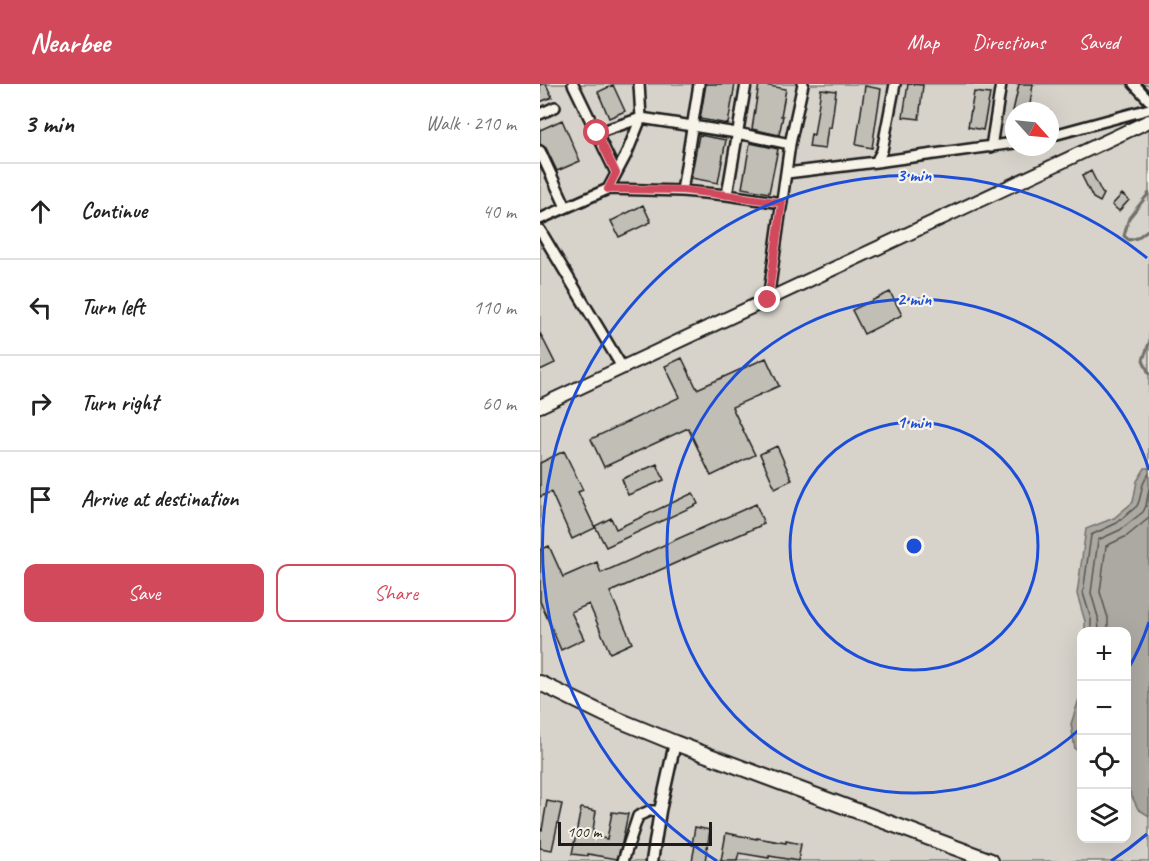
<!DOCTYPE html>
<meta charset="utf-8">
<style>
body{margin:0;font-family:Caveat,sans-serif;background:#f6f6f6;color:#222}
.controls{position:absolute;right:18px;bottom:18px;display:grid;overflow:hidden;border-radius:12px;box-shadow:0 6px 24px #0002}
.controls button{width:54px;height:54px;display:grid;place-items:center;padding:0;border:0;border-bottom:2px solid #e0e0e0;background:#fff;color:#222;font:30px sans-serif}
.compass{position:absolute;left:465px;top:18px;width:54px;height:54px;border-radius:50%;background:#fff;box-shadow:0 6px 24px #0002;rotate:117deg}
.scale{position:absolute;left:18px;bottom:15px;width:154px;box-sizing:border-box;padding-left:6px;border:3px solid #1c1c1c;border-top:0;font-size:16px;line-height:21px;white-space:nowrap;color:#1c1c1c;-webkit-text-stroke:4px #f7f3e8;paint-order:stroke}
.stop{position:absolute;width:18px;height:18px;margin:-14px;border:4px solid #d1495b;border-radius:50%;background:#fff}
.stop.end{background:#d1495b;border-color:#fff;box-shadow:0 2px 6px #0008}
.list{margin:0;padding:0;list-style:none}
h2{display:flex;justify-content:space-between;align-items:center;height:78px;margin:0;padding:0 24px;font-size:26px}
h2 small{font-size:20px;font-weight:400;color:#767676}
.list li{display:grid;grid-template-columns:39px 1fr auto;gap:18px;align-items:center;box-sizing:border-box;height:96px;padding:0 24px;border-top:2px solid #e0e0e0}
.list b{display:block;font-size:22px;white-space:nowrap}
.list em{font-size:20px;font-style:normal;color:#767676}
.actions{display:flex;gap:12px;padding:18px 24px}
.actions a{flex:1;padding:14px 0;border:2px solid #d1495b;border-radius:12px;text-align:center;font-size:21px;color:#d1495b}
.actions .main{background:#d1495b;color:#fff}
.icon{flex:none;width:33px;height:33px;fill:none;stroke:currentColor;stroke-width:2;stroke-linecap:round;stroke-linejoin:round}
.map{position:relative;flex:none;width:609px;height:777px;overflow:hidden}
header{display:flex;align-items:center;gap:36px;box-sizing:border-box;height:84px;padding:0 30px;background:#d1495b;color:#fff}
header strong{font-size:28px}
nav{display:flex;gap:33px;margin-inline-start:auto;font-size:21px}
main{display:flex}
aside{flex:1;background:#fff}
.map>svg:first-child{display:block}
.green{fill:#d7d3cb;stroke:#7a7874;stroke-width:1.5;fill-rule:evenodd}
.water{fill:#aca9a2;stroke:#72716c;stroke-width:1.5}
.lines{fill:none;stroke-linecap:round;stroke-linejoin:round}
.shore{stroke:#565452;stroke-width:1.5}
.stream{stroke:#72716c;stroke-width:3}
.building{fill:#c0beb5;stroke:#1c1c1c;stroke-width:1.5}
.minor-casing{stroke:#1c1c1c;stroke-width:14}
.tertiary-casing{stroke:#1c1c1c;stroke-width:15}
.secondary-casing{stroke:#1c1c1c;stroke-width:16}
.primary-casing{stroke:#1c1c1c;stroke-width:18}
.minor{stroke:#f7f3e8;stroke-width:9}
.tertiary{stroke:#f7f3e8;stroke-width:10}
.secondary{stroke:#f7f3e8;stroke-width:12}
.primary{stroke:#f7f3e8;stroke-width:14}
.route{stroke:#d1495b;stroke-width:8}
.ring{fill:none;stroke:#1d4ed8;stroke-width:3}
.centre{fill:#1d4ed8;stroke:#f7f3e8;stroke-width:3}
.ring-label{font-size:18px;text-anchor:middle;font-weight:bold;fill:#1d4ed8;stroke:#f7f3e8;stroke-width:4.5;stroke-linejoin:round;paint-order:stroke}
</style>
<header>
<strong>Nearbee</strong>
<nav><a>Map</a><a>Directions</a><a>Saved</a></nav>
</header>
<main>
<aside>
<h2>3 min<small>Walk · 210 m</small></h2>
<ul class="list">
<li><svg class="icon" aria-label="ahead" viewBox="0 0 24 24"><path d="M12 20V5M6 11l6-6 6 6"/></svg><div><b>Continue</b></div><em>40 m</em></li>
<li><svg class="icon" aria-label="left" viewBox="0 0 24 24"><path d="M17 20v-9H6M10 6l-5 5 5 5"/></svg><div><b>Turn left</b></div><em>110 m</em></li>
<li><svg class="icon" aria-label="right" viewBox="0 0 24 24"><path d="M7 20v-9h11M14 6l5 5-5 5"/></svg><div><b>Turn right</b></div><em>60 m</em></li>
<li><svg class="icon" aria-label="arrive" viewBox="0 0 24 24"><path d="M6 21V4h12l-3 4 3 4H6"/></svg><div><b>Arrive at destination</b></div></li>
</ul>
<div class="actions"><a class="main">Save</a><a>Share</a></div>
</aside>
<div class="map">
<svg width="609" height="777" viewBox="0 0 609 777">
<rect width="100%" height="100%" fill="#f7f3e8"/>
<filter id="ink" filterUnits="userSpaceOnUse"><feTurbulence type="fractalNoise" baseFrequency=".0167" numOctaves="2"/><feDisplacementMap in="SourceGraphic" scale="12" xChannelSelector="R" yChannelSelector="G"/><feConvolveMatrix kernelMatrix="1 2 1 2 8 2 1 2 1" color-interpolation-filters="sRGB"/></filter>
<g filter="url(#ink)">
<path class="green" d="M0 0H609V777H0ZM474 27H510V63H474ZM542 548H586V754H542Z"/>
<path class="water" d="M605 384H609V732L598 725 587 702 586 548 545 547V537L537 510 546 445 574 434 593 418 597 397Z
M541 609V668L535 665 531 640Z"/>
<g class="lines">
<path class="shore" d="M551 548V535L543 509 551 451 577 439 597 422C603 410 599 402 609 390
M559 548 558 533 551 509 558 456 580 446 603 428 606 422 609 405
M568 548V534L560 508 566 462 587 452 609 434"/>
<path class="stream" d="M609 109 589 134 584 152 589 156 597 154 609 145
M609 259 603 276 609 290"/>
</g>
<path class="building" d="M0 0H6L12 13 0 18Z
M166 0H195L188 40 160 35Z
M219 0 246 5 241 32H243L239 51 212 45Z
M368 0 383 1 379 35 363 33Z
M479 0H493L489 27H473Z
M73 1 85 27 69 34 58 8Z
M325 2 341 5 332 64 316 61Z
M281 5 296 7 291 44 288 43 285 65 269 63 271 50 274 51Z
M434 8 450 10 443 46 428 43Z
M22 36 40 77 17 87 6 64 0 60V46Z
M159 51 186 56 178 99 151 94Z
M210 59 238 65 229 109 202 104Z
M551 87 562 109 564 110 560 118 553 114 542 92Z
M582 110 589 116 579 127 572 121Z
M103 121 111 138 79 153 71 137Z
M350 208 362 231 324 250 312 226Z
M0 249 15 279 0 286Z
M142 274 157 305 226 274 239 302 192 323 215 371 171 392 148 344 64 383 51 355 140 313 125 282Z
M237 362 252 396 235 404 220 370Z
M24 367 43 406 38 408 55 444 32 455 11 408 0 413V379Z
M117 380 124 396 88 411 82 395Z
M153 409 158 420 66 463 55 442 71 434 76 445Z
M216 420 224 440 70 508 92 559 70 569 49 520 31 528 44 555 21 566 0 517V466L9 462 23 493 57 478 61 489Z
M7 717 22 720 12 766 0 764V745L2 746Z
M41 724 56 727 52 752 67 755 72 728 88 730 82 759 77 775 48 770V772L32 770Z
M155 743 170 746 165 777H152L155 761H152Z
M186 749 217 755V754L246 759V757L261 760 258 777 229 772V774L199 769 197 777H181Z"/>
<g class="lines">
<defs>
<path id="minor" d="M33 0 76 89
M594 0 609 16
M0 30 15 23
M57 49 101 34 197 49 250 60
M510 52 609 25
M451 63 461 0
M0 67 26 123
M336 78 342 67 355 0
M247 89 336 78 474 59
M68 105 86 71 101 34 99 0
M142 107 159 0
M187 111 206 0
M0 135 68 105 142 107 187 111 242 119
M0 146 82 283
M228 216 250 60 263 0
M83 777 98 732 109 727H120"/>
<path id="tertiary" d="M112 777 120 727 135 659"/>
<path id="secondary" d="M0 322 609 37"/>
<path id="primary" d="M0 599 64 630 135 659 451 777"/>
</defs>
<use href="#minor" class="minor-casing"/>
<use href="#tertiary" class="tertiary-casing"/>
<use href="#secondary" class="secondary-casing"/>
<use href="#primary" class="primary-casing"/>
<use href="#minor" class="minor"/>
<use href="#tertiary" class="tertiary"/>
<use href="#secondary" class="secondary"/>
<use href="#primary" class="primary"/>
</g>
</g>
<g class="lines" filter="url(#ink)">
<path class="route" d="M57 49 76 89 68 105 142 106 187 111 242 119 228 216"/>
</g>
<g class="ring">
<circle cx="374" cy="462" r="124"/>
<path d="M609 538A247 247 0 0 1 587 587M541 644A247 247 0 1 1 609 386"/>
<path d="M607 750A371 371 0 0 1 571 777M177 777A371 371 0 1 1 607 174"/>
</g>
<circle cx="374" cy="462" r="9" class="centre"/>
<g class="ring-label">
<text x="374" y="97">3 min</text>
<text x="374" y="221">2 min</text>
<text x="374" y="344">1 min</text>
</g>
</svg>
<div class="controls">
<button>+</button>
<button>−</button>
<button><svg class="icon" aria-label="locate" viewBox="0 0 24 24"><circle cx="12" cy="12" r="6"/><path d="M12 2v4M12 18v4M2 12h4M18 12h4"/></svg></button>
<button><svg class="icon" aria-label="layers" viewBox="0 0 24 24"><path d="M12 4l9 5-9 5-9-5zM3 14l9 5 9-5"/></svg></button>
</div>
<svg class="compass" viewBox="-18 -18 36 36"><path d="M0-13l5 13h-10z" fill="#e53935"/><path d="M0 13l5-13h-10z" fill="#767676"/></svg>
<div class="scale">100 m</div>
<div class="stop" style="left:57px;top:49px"></div>
<div class="stop end" style="left:228px;top:216px"></div>
</div>
</main>
